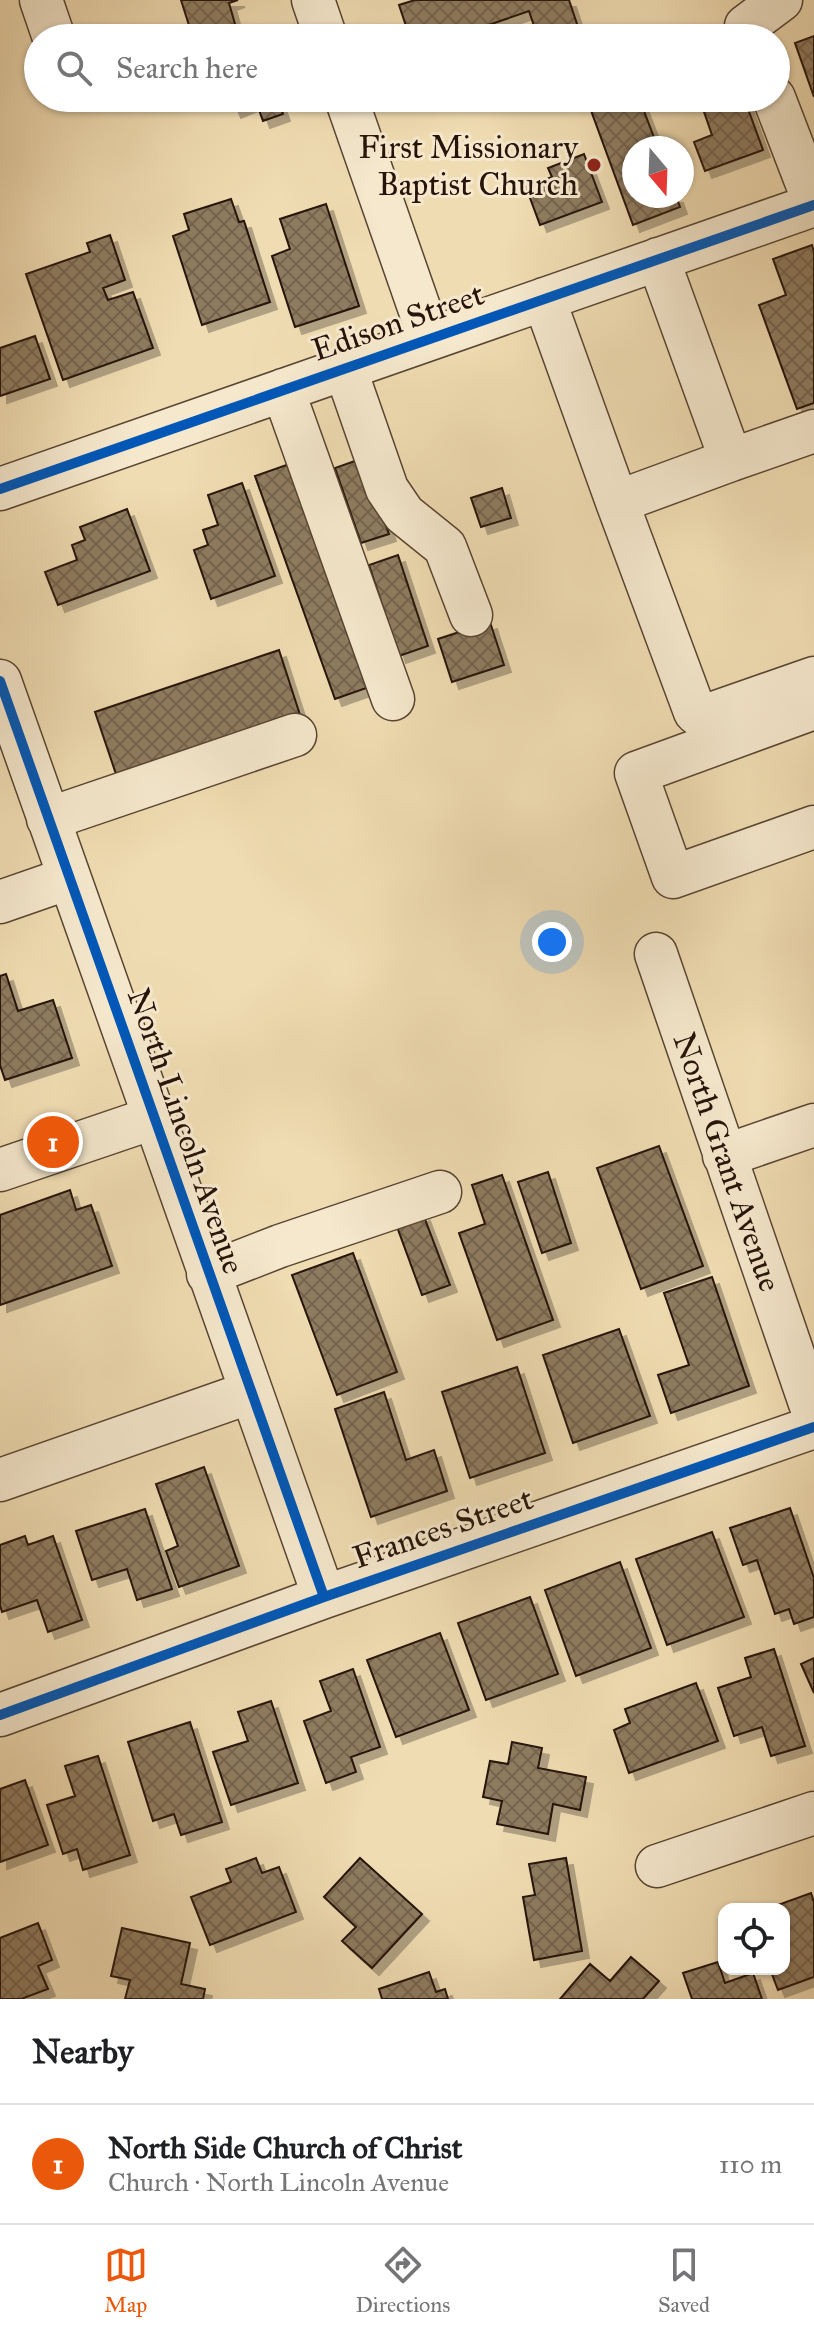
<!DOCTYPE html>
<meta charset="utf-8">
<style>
body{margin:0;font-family:"IM FELL Great Primer",serif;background:#f6f6f6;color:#202124}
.controls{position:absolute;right:24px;bottom:24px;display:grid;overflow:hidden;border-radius:16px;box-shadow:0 2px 6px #0004}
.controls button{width:72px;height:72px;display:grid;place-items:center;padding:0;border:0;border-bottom:2px solid #e0e0e0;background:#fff;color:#202124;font:40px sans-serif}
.compass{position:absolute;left:622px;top:136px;width:72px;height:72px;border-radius:50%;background:#fff;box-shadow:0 2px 6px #0004;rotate:161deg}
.you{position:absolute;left:552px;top:942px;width:28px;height:28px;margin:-20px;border:6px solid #fff;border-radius:50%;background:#1a73e8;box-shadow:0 0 0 12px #1a73e833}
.badge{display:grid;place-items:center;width:52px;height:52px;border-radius:50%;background:#ea580c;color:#fff;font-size:26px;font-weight:700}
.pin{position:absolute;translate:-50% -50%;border:4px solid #fff;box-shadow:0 2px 8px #0006}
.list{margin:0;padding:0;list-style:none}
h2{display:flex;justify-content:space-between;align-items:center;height:104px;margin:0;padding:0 32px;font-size:34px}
h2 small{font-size:26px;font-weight:400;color:#757577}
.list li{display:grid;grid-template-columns:52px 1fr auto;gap:24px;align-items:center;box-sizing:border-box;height:120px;padding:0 32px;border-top:2px solid #e0e0e0}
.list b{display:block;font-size:30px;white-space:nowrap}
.list p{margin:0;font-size:26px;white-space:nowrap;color:#757577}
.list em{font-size:26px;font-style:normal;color:#757577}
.icon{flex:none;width:44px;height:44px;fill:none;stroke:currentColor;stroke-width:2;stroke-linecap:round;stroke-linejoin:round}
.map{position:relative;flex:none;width:814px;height:1999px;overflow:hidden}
.search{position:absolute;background:#fff;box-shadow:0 2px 6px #0004;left:24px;right:24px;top:24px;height:88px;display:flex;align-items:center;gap:20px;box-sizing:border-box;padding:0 28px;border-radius:44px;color:#757577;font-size:30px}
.sheet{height:224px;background:#fff}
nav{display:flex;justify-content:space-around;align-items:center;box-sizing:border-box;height:112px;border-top:2px solid #e0e0e0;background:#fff;font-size:22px;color:#757577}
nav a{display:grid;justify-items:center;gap:4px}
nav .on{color:#ea580c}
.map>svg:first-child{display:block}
.building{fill:url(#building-cross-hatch);stroke:#261309;stroke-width:2;filter:url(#shadow)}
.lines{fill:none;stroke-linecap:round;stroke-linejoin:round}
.minor-casing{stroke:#584533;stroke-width:45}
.minor{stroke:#f5e8cd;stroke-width:42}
.cycleway-casing{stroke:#f5e8cd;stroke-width:15}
.cycleway{stroke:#0057b8;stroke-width:10}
.poi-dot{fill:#8f2418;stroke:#f5e8cd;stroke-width:3}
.labels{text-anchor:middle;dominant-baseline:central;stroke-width:6;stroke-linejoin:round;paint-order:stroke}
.poi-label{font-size:32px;fill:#261309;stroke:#f5e8cd;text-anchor:end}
.street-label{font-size:32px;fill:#261309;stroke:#f5e8cd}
</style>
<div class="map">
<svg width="814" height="1999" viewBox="0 0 814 1999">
<defs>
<pattern id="building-cross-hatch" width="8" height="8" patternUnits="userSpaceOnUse" patternTransform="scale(2)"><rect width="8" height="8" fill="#8f7c61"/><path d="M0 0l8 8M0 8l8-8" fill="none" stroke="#75644e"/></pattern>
<filter id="shadow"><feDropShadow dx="7" dy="7" stdDeviation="0" flood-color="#0004"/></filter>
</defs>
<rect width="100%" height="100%" fill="#f0dcb2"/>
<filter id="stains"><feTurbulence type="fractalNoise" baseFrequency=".0025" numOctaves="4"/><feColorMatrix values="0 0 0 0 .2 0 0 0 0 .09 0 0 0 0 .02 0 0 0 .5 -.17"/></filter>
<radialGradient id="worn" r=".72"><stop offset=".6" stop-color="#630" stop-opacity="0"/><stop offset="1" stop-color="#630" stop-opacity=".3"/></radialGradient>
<path class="building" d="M181 0H238L229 3 237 31 216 38H193Z
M415 0H569L581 36 573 38H538L529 11 451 38H410L399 5Z
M814 36V97L795 43Z
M229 98H277L283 114 263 121 256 102 234 111Z
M608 98H639L658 148H634V196H676L680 207 633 225 589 105Z
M725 98H744L763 150 705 171 694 142 712 135 702 106Z
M584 154 602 202 540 225 526 187 552 177 548 168Z
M231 199 239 222 244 221 270 302 202 325 173 236 189 230 184 214Z
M326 204 359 306 295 327 272 256 290 249 280 219Z
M110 235 125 280 103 288 108 300 133 292 153 348 63 380 26 274 90 252 87 243Z
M812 245 814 252V403L797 409 759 305 786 295 773 259Z
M35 336 50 379 0 396V348Z
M363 458 389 534 361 543 335 468Z
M295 462 375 685 335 699 255 476Z
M242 483 275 576 211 599 194 550 208 545 203 530 218 525 208 495Z
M502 488 511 518 481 527 471 498Z
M127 509 150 571 58 605 45 572 77 560 72 545 85 540 80 527Z
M398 555 428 646 399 656 369 565Z
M490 622 504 665 452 682 438 639Z
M279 650 301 718 118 780 95 712Z
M6 974 18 1011 53 1000 72 1058 5 1080 0 1065V976Z
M659 1146 703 1266 641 1289 597 1168Z
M548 1172 571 1243 542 1253 518 1182Z
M502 1175 553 1320 497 1340 459 1233 485 1224 472 1185Z
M70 1190 76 1210 91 1205 112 1266 0 1305V1215Z
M423 1214 450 1285 422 1295 396 1224Z
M353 1253 397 1372 337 1395 292 1275Z
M712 1277 749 1386 671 1413 658 1375 689 1365 664 1293Z
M619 1329 650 1416 573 1443 543 1355Z
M517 1367 545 1453 470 1478 442 1392Z
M384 1392 406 1460 434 1450 447 1491 371 1517 335 1409Z
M204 1467 239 1566 179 1587 166 1551 178 1546 156 1484Z
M790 1508 814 1578V1617L794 1624 789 1609 775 1614 757 1560 743 1565 730 1528Z
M145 1509 172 1589 137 1600 127 1569 92 1580 76 1531Z
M712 1532 744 1617 667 1645 636 1559Z
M25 1536 28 1545 53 1536 82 1620 48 1632 37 1600 2 1612 0 1605V1545Z
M620 1562 651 1648 576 1676 545 1590Z
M530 1597 558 1674 486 1700 458 1623Z
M440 1633 469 1710 396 1737 367 1660Z
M774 1649 805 1746 771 1756 762 1727 734 1736 718 1688 751 1677 745 1658Z
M814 1658V1693L801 1664Z
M353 1669 380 1747 351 1757 356 1772 326 1783 304 1721 331 1711 320 1681Z
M696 1683 718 1741 629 1773 614 1730 630 1723 625 1709Z
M271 1701 298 1783 231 1805 213 1752 248 1741 238 1712Z
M190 1722 222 1822 181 1835 174 1814 153 1821 128 1742Z
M512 1742 542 1748 538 1768 586 1777 580 1810 553 1804 548 1834 497 1824 502 1801 483 1797 490 1761 508 1764Z
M98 1756 130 1855 83 1870 77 1849 63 1854 47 1805 75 1796 65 1766Z
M25 1780 48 1845 0 1862V1789Z
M256 1858 262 1873 279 1867 296 1912 210 1945 191 1897 231 1882 226 1869Z
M360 1858 422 1914 372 1968 342 1941 356 1927 324 1897Z
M566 1858 582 1951 534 1960 523 1897 535 1895 529 1864Z
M811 1893 814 1902V1977L778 1990 770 1969H784L785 1933 784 1909H776L775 1906Z
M38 1923 52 1960 38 1966 48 1989 21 1999H0V1938Z
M122 1928 190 1943 181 1984 205 1989 203 1999H125L130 1980 111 1976Z
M631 1957 659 1981 643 1999H560L590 1964 610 1981Z
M718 1962 725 1983 753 1973 762 1999H692L683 1973Z
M429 1972 436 1992 445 1989 448 1999H382L379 1989Z"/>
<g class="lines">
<defs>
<path id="minor" d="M41 0 54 38
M313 0 326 38
M750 38 746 26 781 0
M346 98 430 339
M774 98 814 202
M658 259 731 460 814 431
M544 299 617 502 731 460
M345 368 387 489 404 514 445 547 471 615
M283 390 393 699
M0 489 814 205
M617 502 695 712 700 716H705L814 678
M0 681 324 1597
M814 708 636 773 673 877 814 827
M48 819 295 735
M0 902 69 878
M656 954 814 1415
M724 1156 814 1125
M0 1170 153 1118
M208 1274 280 1246 440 1192
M0 1480 251 1392
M0 1715 324 1597 814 1427
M657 1866 814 1813"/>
</defs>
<use href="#minor" class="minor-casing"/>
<use href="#minor" class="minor"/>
<defs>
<path id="cycleway" d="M0 489 814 205
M0 681 324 1597
M0 1715 324 1597 814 1427"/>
</defs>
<use href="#cycleway" class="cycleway-casing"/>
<use href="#cycleway" class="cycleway"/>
</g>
<circle class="poi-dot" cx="594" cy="165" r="8"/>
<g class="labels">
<g class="poi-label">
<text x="578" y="147">First Missionary<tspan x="578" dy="37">Baptist Church</tspan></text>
</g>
<g class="street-label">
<text transform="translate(398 322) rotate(-19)">Edison Street</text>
<text transform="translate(186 1131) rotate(71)">North Lincoln Avenue</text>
<text transform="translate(727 1162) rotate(71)">North Grant Avenue</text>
<text transform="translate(443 1528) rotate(-19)">Frances Street</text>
</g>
</g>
<rect width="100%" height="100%" filter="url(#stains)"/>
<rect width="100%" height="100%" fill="url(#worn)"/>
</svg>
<div class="controls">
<button><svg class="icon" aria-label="locate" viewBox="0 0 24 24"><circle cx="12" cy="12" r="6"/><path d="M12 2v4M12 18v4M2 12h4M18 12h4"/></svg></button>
</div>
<svg class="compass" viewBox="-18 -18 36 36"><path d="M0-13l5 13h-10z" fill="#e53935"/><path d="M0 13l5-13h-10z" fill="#757577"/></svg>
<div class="you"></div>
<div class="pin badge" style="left:53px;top:1142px">1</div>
<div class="search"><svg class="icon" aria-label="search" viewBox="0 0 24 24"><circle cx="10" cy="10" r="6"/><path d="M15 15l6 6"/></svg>Search here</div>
</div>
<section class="sheet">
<h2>Nearby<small></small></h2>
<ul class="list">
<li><span class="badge">1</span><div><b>North Side Church of Christ</b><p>Church · North Lincoln Avenue</p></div><em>110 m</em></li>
</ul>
</section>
<nav>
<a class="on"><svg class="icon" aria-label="map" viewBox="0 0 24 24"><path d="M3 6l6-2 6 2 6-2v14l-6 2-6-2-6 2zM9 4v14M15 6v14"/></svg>Map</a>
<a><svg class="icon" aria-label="directions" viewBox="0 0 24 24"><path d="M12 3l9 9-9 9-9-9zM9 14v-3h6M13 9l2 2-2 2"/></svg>Directions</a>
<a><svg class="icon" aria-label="saved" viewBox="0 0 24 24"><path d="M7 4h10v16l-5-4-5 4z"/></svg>Saved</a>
</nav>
